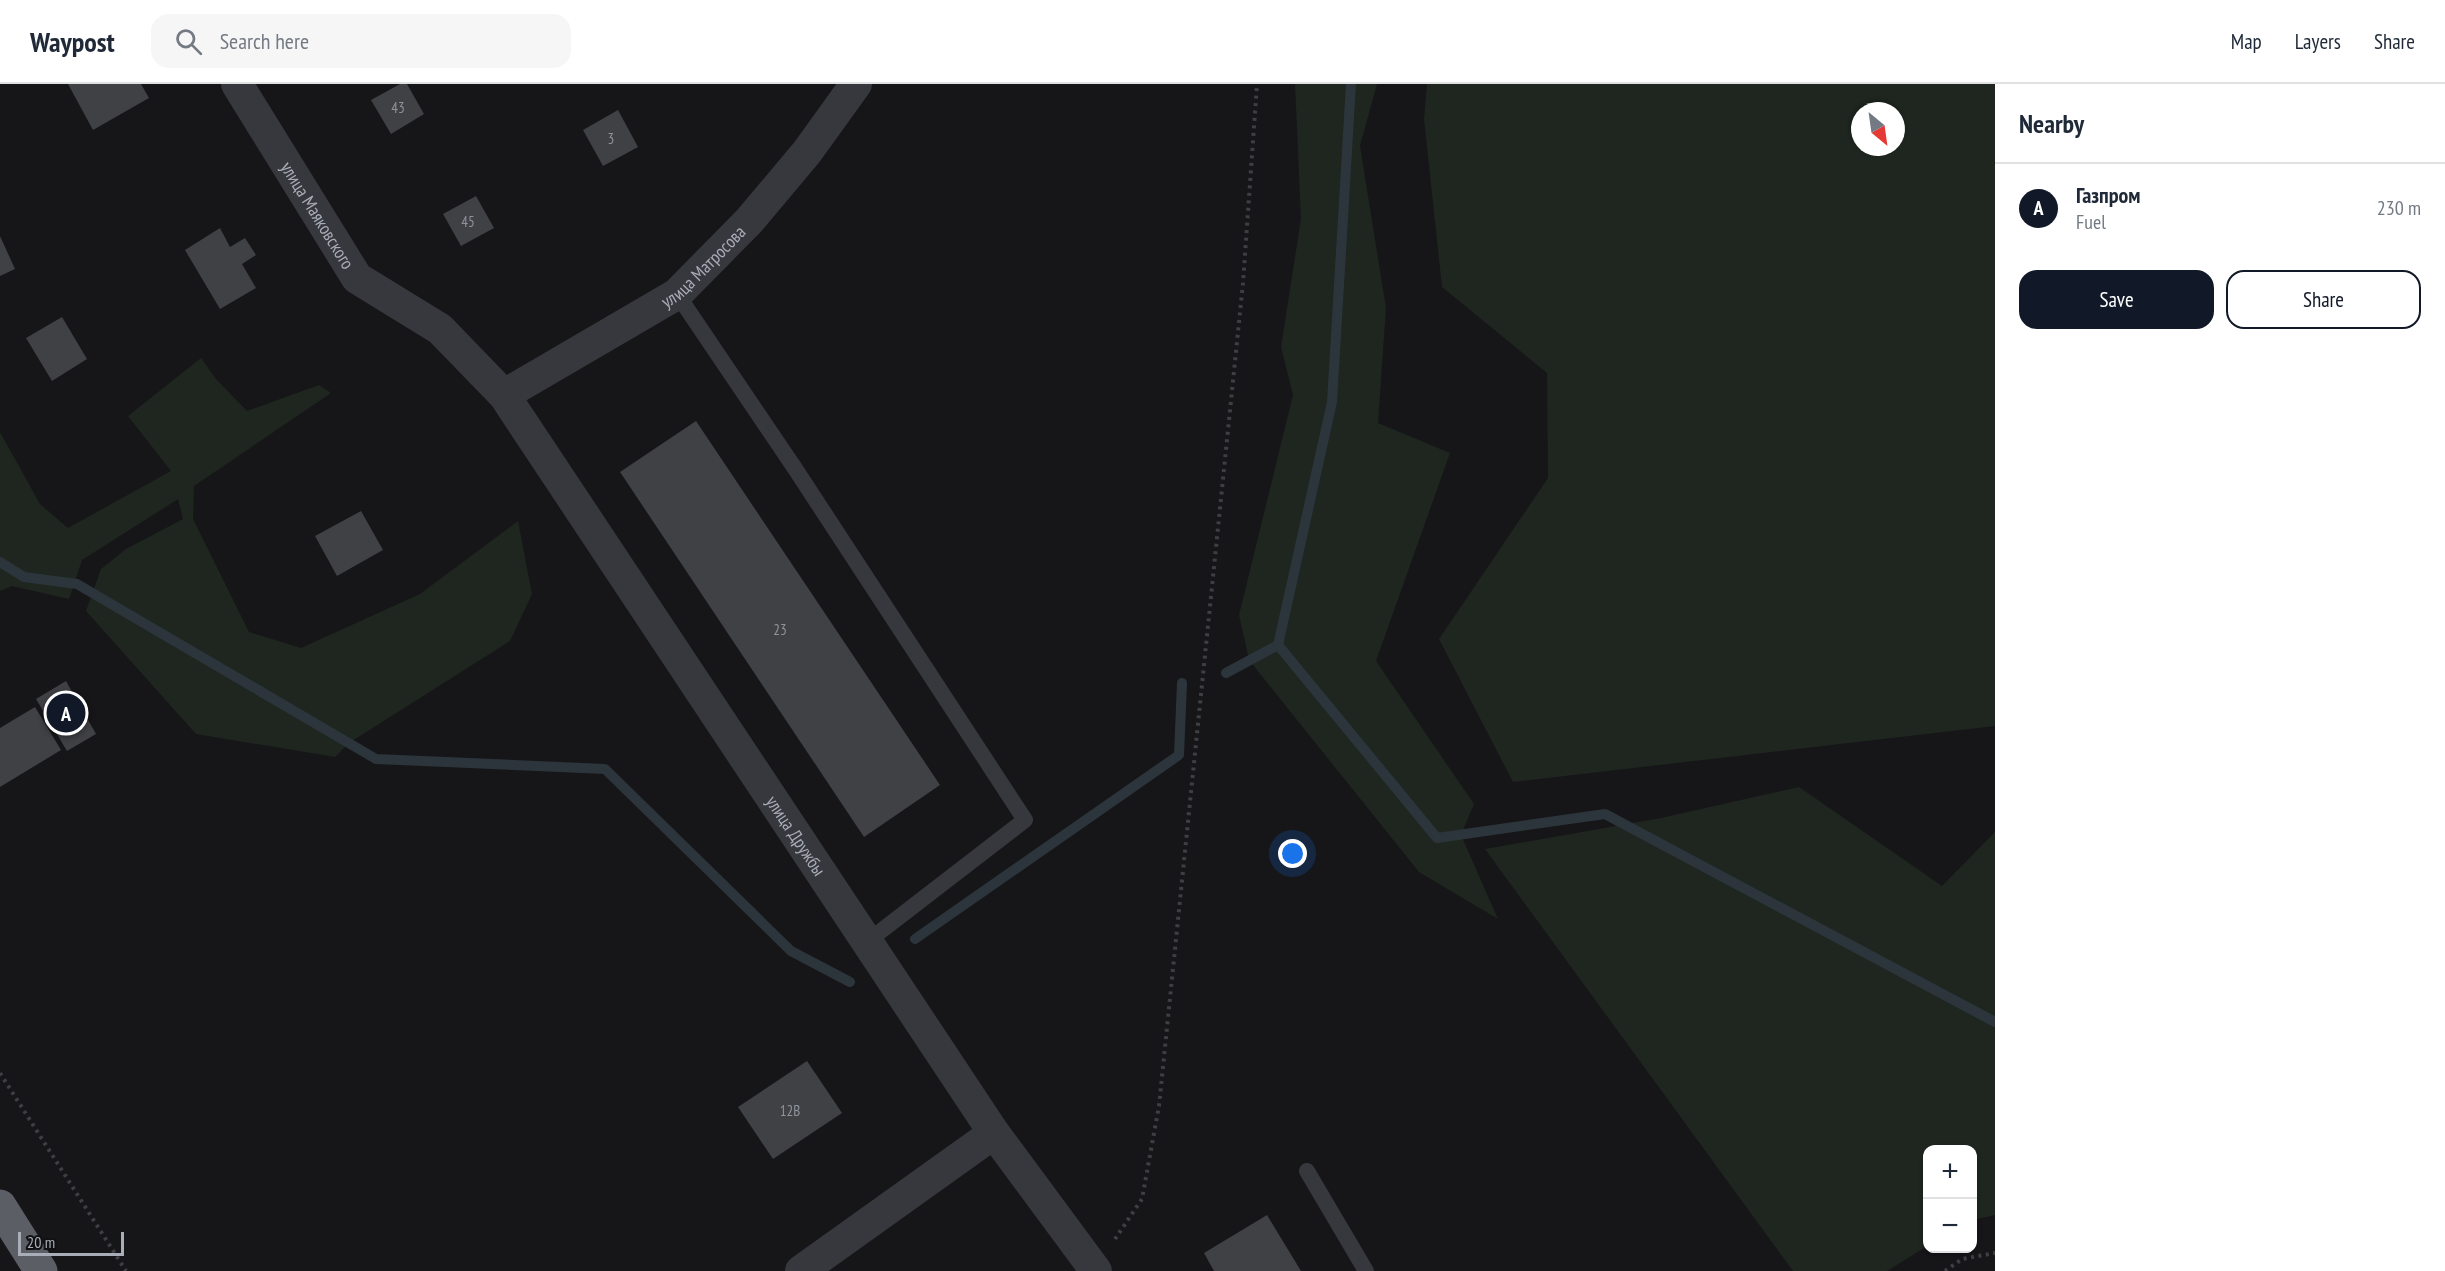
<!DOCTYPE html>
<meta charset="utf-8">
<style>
body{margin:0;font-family:"PT Sans Narrow",sans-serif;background:#f6f6f7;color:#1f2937}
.controls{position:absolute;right:18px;bottom:18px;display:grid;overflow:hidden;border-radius:12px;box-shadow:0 2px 4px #0004}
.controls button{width:54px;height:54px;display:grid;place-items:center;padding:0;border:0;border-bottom:2px solid #e0e1e3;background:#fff;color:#1f2937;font:30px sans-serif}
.compass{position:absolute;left:1851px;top:18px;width:54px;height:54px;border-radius:50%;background:#fff;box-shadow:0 2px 4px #0004;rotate:151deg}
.scale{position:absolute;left:18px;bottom:15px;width:106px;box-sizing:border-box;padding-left:6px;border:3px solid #a8adb8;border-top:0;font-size:16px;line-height:21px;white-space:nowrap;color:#a8adb8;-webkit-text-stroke:4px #111113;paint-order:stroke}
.you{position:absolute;left:1293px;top:770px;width:21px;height:21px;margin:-15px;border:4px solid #fff;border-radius:50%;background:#1a73e8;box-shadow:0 0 0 9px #1a73e833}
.badge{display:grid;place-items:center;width:39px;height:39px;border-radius:50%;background:#111827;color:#fff;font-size:20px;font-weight:700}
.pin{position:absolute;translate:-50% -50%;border:3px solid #fff;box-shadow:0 2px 6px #0006}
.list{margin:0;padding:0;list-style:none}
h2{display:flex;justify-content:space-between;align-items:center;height:78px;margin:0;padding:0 24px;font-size:26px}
h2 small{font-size:20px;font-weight:400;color:#747a83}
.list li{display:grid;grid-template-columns:39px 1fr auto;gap:18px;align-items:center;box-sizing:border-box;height:90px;padding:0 24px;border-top:2px solid #e0e1e3}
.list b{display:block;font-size:22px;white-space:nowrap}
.list p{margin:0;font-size:20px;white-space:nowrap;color:#747a83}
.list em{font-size:20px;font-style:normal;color:#747a83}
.actions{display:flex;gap:12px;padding:18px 24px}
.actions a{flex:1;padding:14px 0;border:2px solid #111827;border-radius:18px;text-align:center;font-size:21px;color:#111827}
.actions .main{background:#111827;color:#fff}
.icon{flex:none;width:33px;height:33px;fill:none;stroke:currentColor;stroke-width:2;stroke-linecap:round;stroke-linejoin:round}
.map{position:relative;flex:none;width:1995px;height:1187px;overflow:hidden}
header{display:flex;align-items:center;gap:36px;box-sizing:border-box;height:84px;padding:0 30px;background:#fff;border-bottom:2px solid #e0e1e3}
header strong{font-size:28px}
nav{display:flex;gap:33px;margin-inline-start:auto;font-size:21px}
.search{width:420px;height:54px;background:#f6f6f7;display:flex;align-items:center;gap:15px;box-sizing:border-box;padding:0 21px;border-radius:18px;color:#747a83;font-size:22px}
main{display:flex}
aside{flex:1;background:#fff}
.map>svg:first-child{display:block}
.green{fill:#1e261f;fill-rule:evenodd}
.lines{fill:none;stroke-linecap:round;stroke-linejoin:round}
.stream{stroke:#2c353c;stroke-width:10}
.building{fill:#404145}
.path{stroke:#3d3f44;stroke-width:4;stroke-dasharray:3 4.5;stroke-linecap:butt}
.service{stroke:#37383d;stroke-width:16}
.minor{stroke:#37383d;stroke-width:32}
.trunk{stroke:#5b5e65;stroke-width:33}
.labels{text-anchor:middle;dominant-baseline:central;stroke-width:5;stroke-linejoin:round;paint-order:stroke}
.number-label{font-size:15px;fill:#8e929b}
.street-label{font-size:18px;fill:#a8adb8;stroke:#111113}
</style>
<header>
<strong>Waypost</strong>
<div class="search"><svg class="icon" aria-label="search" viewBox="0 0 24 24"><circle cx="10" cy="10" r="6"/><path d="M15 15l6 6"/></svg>Search here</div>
<nav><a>Map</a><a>Layers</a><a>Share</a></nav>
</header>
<main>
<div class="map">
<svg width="1995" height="1187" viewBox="0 0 1995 1187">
<rect width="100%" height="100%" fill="#161618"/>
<path class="green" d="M1295 0H1377L1360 62 1386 224 1378 339 1450 369 1376 577 1474 720 1461 751 1498 835 1419 788 1249 576 1239 531 1293 311 1281 263 1301 135Z
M1427 0H1995V642L1513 698 1439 555 1548 394 1547 289 1442 203 1424 35ZM1860 27H1896V63H1860Z
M201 274 216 295 247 327 319 301 331 309 194 402 193 435 249 548 301 564 420 510 518 437 532 510 510 557 349 659 335 673 196 650 86 527 101 485 126 465 183 435 178 415 82 476 69 515 12 502 0 507V348L40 420 68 444 171 387 128 332Z
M1799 703 1942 802 1995 748V1131L1973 1136 1972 1066H1928L1927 1162 1887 1187H1793L1485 765 1661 734Z"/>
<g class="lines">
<path class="stream" d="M0 478 24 493 77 500 376 675 605 685 791 867 850 898
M1278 561 1332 318 1351 0
M1226 589 1278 561 1437 754 1605 730 1995 938
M915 855 1179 671 1182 599"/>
</g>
<path class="building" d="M68 0H141L149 14 93 46Z
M400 0H407L424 30 391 50 371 16Z
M618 26 638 63 603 82 583 46Z
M476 112 494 144 461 162 443 130Z
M220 144 230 163 245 154 256 171 242 180 256 204 220 225 185 166Z
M0 152 15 185 0 192Z
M62 233 87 275 52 297 26 254Z
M696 337 940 701 864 753 620 388Z
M361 427 383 466 337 492 315 452Z
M66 597 96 650 67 667 36 615Z
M35 623 61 666 0 703V644Z
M807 977 842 1029 773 1075 738 1023Z
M1267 1131 1301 1187H1214L1204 1169Z"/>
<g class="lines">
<path class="path" d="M0 989 126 1187
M1115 1155 1142 1115 1159 1022 1243 199 1257 0
M1945 1187 1962 1175 1995 1169"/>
<path class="service" d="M677 210 796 386 1025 736 868 857
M1307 1087 1366 1187"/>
<g class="minor">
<path id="s1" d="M237 0 357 194 440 245 504 311 994 1049 1096 1187"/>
<path id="s2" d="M504 311 677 210 749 137 807 68 856 0"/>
<path d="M801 1187 994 1049"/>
</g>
<path class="trunk" d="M0 1122 41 1187"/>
</g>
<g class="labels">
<g class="number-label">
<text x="398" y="23">43</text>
<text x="611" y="54">3</text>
<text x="468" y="137">45</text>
<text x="780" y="545">23</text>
<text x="790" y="1026">12В</text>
</g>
<g class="street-label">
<text stroke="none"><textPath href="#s1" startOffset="154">улица Маяковского</textPath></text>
<text stroke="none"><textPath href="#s2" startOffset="238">улица Матросова</textPath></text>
<text stroke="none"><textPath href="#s1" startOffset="946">улица Дружбы</textPath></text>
</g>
</g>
</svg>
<div class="controls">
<button>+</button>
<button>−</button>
</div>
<svg class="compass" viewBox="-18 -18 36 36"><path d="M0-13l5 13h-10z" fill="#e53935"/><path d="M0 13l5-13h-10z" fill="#747a83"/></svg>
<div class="scale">20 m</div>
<div class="you"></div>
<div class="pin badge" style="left:66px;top:629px">A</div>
</div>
<aside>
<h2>Nearby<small></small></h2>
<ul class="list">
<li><span class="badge">A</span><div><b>Газпром</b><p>Fuel</p></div><em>230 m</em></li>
</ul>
<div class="actions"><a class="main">Save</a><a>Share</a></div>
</aside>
</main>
